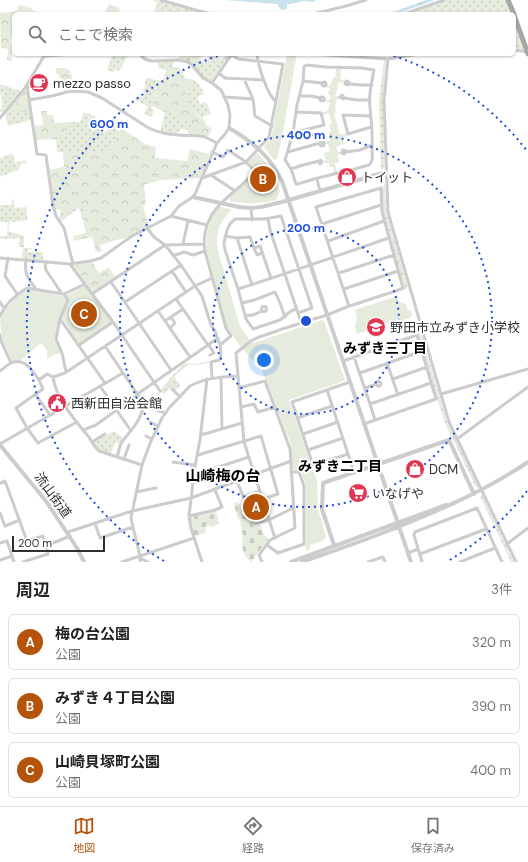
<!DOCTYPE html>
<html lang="ja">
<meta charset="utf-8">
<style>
body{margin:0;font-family:"DM Sans","Noto Sans JP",sans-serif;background:#f2f2f2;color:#202124}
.scale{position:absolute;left:12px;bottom:10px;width:93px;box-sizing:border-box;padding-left:4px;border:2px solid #2f2f2f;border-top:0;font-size:11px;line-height:14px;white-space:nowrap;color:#2f2f2f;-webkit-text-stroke:3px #fff;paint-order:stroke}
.you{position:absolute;left:264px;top:360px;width:14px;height:14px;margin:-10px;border:3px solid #fff;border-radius:50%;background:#1a73e8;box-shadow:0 0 0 6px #1a73e833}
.badge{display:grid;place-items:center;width:26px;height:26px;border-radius:50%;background:#b45309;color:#fff;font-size:13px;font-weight:700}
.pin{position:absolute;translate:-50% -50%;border:2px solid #fff;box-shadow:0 1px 4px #0006}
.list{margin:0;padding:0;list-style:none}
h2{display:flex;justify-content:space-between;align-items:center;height:52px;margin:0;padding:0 16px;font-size:17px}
h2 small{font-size:13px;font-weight:400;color:#757577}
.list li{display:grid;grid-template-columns:26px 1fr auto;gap:12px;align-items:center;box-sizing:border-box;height:56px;margin:0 8px 8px;padding:0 8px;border:1px solid #e0e0e0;border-radius:6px}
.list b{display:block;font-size:15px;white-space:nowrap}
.list p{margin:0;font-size:13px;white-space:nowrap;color:#757577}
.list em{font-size:13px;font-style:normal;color:#757577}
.icon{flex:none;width:22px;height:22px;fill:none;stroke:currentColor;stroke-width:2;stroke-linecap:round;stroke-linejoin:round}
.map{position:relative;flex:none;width:528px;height:562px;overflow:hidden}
.search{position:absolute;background:#fff;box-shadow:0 1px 3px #0004;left:12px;right:12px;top:12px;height:44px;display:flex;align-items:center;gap:10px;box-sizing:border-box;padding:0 14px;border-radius:6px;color:#757577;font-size:15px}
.sheet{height:244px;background:#fff}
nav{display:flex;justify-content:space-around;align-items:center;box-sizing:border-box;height:56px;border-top:1px solid #e0e0e0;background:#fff;font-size:11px;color:#757577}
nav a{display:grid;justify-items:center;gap:2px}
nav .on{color:#b45309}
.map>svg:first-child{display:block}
.grass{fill:url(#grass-dots)}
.forest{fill:url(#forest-crowns)}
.cemetery{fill:url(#cemetery-stones)}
.green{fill:#e6ecdd}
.water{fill:url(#water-ripples)}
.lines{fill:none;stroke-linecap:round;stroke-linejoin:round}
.stream{stroke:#c9e2eb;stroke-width:1}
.minor{stroke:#ccc;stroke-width:3}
.tertiary{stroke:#ccc;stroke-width:4}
.primary{stroke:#a7a7a7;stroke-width:5}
.primary-bridge{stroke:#a7a7a7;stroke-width:5}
.ring{fill:none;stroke:#1d4ed8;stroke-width:2;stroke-dasharray:2 4}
.labels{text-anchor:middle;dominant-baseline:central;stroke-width:4;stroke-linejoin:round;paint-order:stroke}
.poi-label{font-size:13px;fill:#2f2f2f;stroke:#fff;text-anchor:start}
.street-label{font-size:13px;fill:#2f2f2f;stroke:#fff}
.neighbourhood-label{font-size:14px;font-weight:bold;fill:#000;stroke:#fff}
.quarter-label{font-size:15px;font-weight:bold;fill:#000;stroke:#fff}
.centre{fill:#1d4ed8;stroke:#fff;stroke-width:2}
.ring-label{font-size:12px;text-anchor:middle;font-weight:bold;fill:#1d4ed8;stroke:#fff;stroke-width:4;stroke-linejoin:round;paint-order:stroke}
</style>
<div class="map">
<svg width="528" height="562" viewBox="0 0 528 562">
<defs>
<pattern id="grass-dots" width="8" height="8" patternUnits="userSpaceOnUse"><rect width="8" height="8" fill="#e6ecdd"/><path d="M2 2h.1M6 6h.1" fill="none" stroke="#c6cbbe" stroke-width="1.8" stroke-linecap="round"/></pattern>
<pattern id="forest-crowns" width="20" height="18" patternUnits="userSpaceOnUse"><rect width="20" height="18" fill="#e6ecdd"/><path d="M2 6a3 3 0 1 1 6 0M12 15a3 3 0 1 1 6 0" fill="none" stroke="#c6cbbe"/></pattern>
<pattern id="cemetery-stones" width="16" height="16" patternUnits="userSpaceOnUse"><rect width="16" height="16" fill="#e6ecdd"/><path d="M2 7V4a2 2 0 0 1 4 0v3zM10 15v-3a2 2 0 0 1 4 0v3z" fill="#c6cbbe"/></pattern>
<pattern id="water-ripples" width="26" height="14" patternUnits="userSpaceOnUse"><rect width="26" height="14" fill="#c9e2eb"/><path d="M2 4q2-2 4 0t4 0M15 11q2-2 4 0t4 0" fill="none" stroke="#adc2ca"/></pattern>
</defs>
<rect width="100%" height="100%" fill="#fff"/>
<path class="grass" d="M152 0H157L206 14H190L174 10C171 12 165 12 162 11L160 7 156 6 157 2Z
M447 0H506L511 14H407Z
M514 22 524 50 514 49Z
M113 54H129L119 71 115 69 114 72H111L107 69Z
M211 54 221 60 226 54H231L211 81 203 77 194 67 199 59 205 63Z
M384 60H386L383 102 385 166 384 168 381 170 379 100Z
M174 61 173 65 174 68 164 78 162 86 156 85 152 106 151 108 154 110 152 116 150 117 144 113 148 106 135 100 138 96 143 98 146 78 162 81 167 70 158 68V62Z
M193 80C200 82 201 88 204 94L197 97 200 104 206 102 211 113 201 118 190 109 186 93 192 90Z
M0 84 21 91 3 112H0V109H2V95H0Z
M11 107 30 111 31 120 8 126 5 113Z
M176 108 191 121 195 135 188 133V131L185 129H181L177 134 160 132 165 112H166L167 111Z
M84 112 95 116V118L100 120 98 130 106 132 111 123 121 128 109 151 57 152 56 140C67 136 64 130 72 124V122H80Z
M13 154 15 163 25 160 26 163 22 164 18 170 0 177V158H3V156Z
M385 184 386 212 408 287 405 290 383 212 382 187Z
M11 199 14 200V208L26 207 28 220 13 222 10 221 8 231 20 235H24V248H32V249H28V252H43V261L22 259 23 247H19V238L0 239V236H7L8 222H0V205H12Z
M86 205 83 221 79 208 61 221 59 218 61 212Z
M417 320 447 422 479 486 477 487 475 486 444 421 414 321Z
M209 361V363L196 365H188L174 377 181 385 175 391 171 387 164 394 161 392 156 398V401L152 407 155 398 158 393 172 376 184 364 187 363 196 364Z
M113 431 124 438 120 443 115 442 111 454 99 450 94 443Z
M482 495 514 562H511L480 496Z"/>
<path class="forest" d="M109 4 120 8 118 14H104Z
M18 5 29 7 38 14H14V32L12 33 10 44H14V50H12V62L9 61 7 59 8 49 1 48 0 12C5 14 9 10 14 12L17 10Z
M156 6 160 7 162 11C165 12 171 12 174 10L190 14H154Z
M175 67H177L183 72V75L186 79H192L193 80 192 91 186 93 188 96 190 109 200 118 202 117 205 122 206 125 212 129 208 137 195 135 191 121 187 122 178 117 176 109 172 112 167 111 166 113 152 106 157 84 162 86 164 78Z
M57 68C61 68 67 68 70 71 71 73 72 78 73 80L71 90 65 91 64 88C60 84 61 84 62 79L56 72V70Z
M26 90 30 111 13 113 11 107 25 91Z
M41 111H47V115H53L54 123 72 122V124C64 130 68 136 56 140L55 139 36 140 34 126 43 125Z
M121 128 145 144 156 147 155 158 187 161 190 149 210 154 201 178 161 180 144 185 146 204 143 206 149 226 130 236 100 245 102 251 96 252 92 237 74 241 73 236 86 233 83 221 86 205 61 212 60 209 55 210 49 170 64 167 63 151H109Z
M92 262 99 273 109 267 115 277 94 291H92L74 266V265Z"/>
<path class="cemetery" d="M181 54H203L194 67C189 62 185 60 178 59Z
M237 502 244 510 247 509 253 526 260 524 264 535 268 539 251 562C241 553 243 549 242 537H243L240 519H238L234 504Z
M216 511 219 524 210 527 209 525 205 527 206 533 194 536 190 518 191 517Z"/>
<path class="green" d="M287 54H297L281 142 277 159 274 160 264 147V146L271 138Z
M336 69H341L340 73 342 74 340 79 344 81V83L339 82 337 88H338L335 96H340V99H337L335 106 336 107 335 113H334L340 135 346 133 347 136 342 137 344 144 336 147 338 152 341 151V154H338L339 162 335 164 337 172 334 173 333 167H329V163H324V161L326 160 324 153 330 151 328 144H325V142L330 141 329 132 331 131 329 125 332 124 329 113 323 115 322 113 327 111 328 108H329L330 103 324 101 325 99 329 101 331 96 328 94 330 88 326 87 327 85 330 86 333 78H335Z
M257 153H258C268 165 275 177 280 191L276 200C260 204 246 204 230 201L229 197 244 185 257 171 249 162V161Z
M219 207 232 209C219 223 215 233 218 251L239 323 241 328 250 340 241 347 227 328 207 252C205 236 208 220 219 207Z
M84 286H85L111 321V323L80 343H78L62 318 69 300 67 296V295Z
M28 289 63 296 67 300 55 338 61 353 53 355 47 359V350L41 343 21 360 13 361H12L2 339 0 319 6 309 18 295Z
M397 296 400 303 403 302 404 304H406L408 310H411L412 315 410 318 400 321 399 319 357 334 355 326 357 317 355 310Z
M322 320 324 321 345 380 344 381 289 400 317 481 318 498 317 508 324 526H323V527L326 536 324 540 310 545 309 546 310 548 307 552 305 545 306 544V486L301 471 293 470 291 450 290 441 284 428 270 389 262 371 243 349 252 342 253 343Z
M258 490 267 518V520L256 522H255L244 495Z"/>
<path class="water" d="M225 0H323H316L313 2 302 1 296 3 287 4V9L281 10 277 4Z
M426 0H435L396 14H383L393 12Z"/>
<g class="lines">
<path class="stream" d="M153 14H154"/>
<path class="minor" d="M161 0 199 11 212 14
M313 14 346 6 366 0
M404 14 444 0
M514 50 528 52
M257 54C258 66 267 94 276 102
M311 54 388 59 419 54
M388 59 384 100 388 212 449 422 516 562
M306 65 326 67 362 68 374 70C372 81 368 95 370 107 371 120 373 134 372 148 372 154 374 161 369 165L340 173H338L314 179 298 184H296L291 169 285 160 293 133 297 105 303 81 304 67Z
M219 73 225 78 264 80
M244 79 253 99 255 116 272 126
M303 81 322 83
M346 81 349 82 348 85 345 84Z
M322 84a2 2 0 1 1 4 0a2 2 0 1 1-4 0Z
M212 83 232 54
M349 84 361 85H372
M27 85 37 154 46 155 53 206 56 216 64 228 73 264
M342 95 344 97 343 99 340 97Z
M299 96H311L320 98
M320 99a2 2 0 1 1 4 0a2 2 0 1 1-4 0Z
M225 97 253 99
M344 98 357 100H370
M29 100 52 96 67 92 75 91 88 92 102 98 147 127C164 136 182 135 200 136L205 137 217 143
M370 116 343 115 348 134 371 127
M0 118 25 88 44 56 76 54
M293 133 324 125 321 113 296 112
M320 144a2 2 0 1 1 4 0a2 2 0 1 1-4 0Z
M343 150 346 151 344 154 342 153Z
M212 152 223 157 228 150 246 162 255 171C238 194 211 201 205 233 204 239 204 245 205 251L226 328 231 336 220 345
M288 152 320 143
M346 152 360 150 372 145
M321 160 322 162 320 164 319 162Z
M291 169 303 165 319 161
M352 170 355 181
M211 175 235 191
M202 178 246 162 269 137 283 64 238 59 232 55
M317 179 320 191
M251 208 252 220
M171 216 207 225
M268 219 270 230 301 322
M322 224 381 205
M147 228 154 237 165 245 181 265 202 296 211 325 215 331 220 345 221 354 220 359 219 360 211 362 212 378
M225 236 237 238 250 237 254 248 260 246 271 278
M237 238 252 285
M328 241 384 221
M183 244 188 221
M254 248 257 255 262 253
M173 256 184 252 193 255 205 251
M0 258 70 264 90 261 101 258 132 236 171 216 179 206 193 197 195 194 217 143 225 134 229 128 230 115 228 105 221 90 212 83 203 78 191 64 187 62 179 60 151 61 145 59 139 54
M8 258 5 276 17 294
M26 260C24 275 28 278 36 289
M45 263 46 270 62 294
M70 264 113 322 160 391
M172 271 186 292
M339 273 394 255
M111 282 171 370
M238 289 246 319 253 329 280 320 291 311 296 309
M344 289 398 271
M64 294 85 284
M92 294 165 245 204 244
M176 299 208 345
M0 302 4 308
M125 302 181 265
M242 303 254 300 275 292 280 303 285 317
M261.5 309a2.5 2.5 0 1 1 5 0a2.5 2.5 0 1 1-5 0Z
M158 311 190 357
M298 313 312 308 281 216 264 219H235L230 224 227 230 224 243 225 250 238 289C289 273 339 255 389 238
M0 316C6 303 15 295 27 288L64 294 68 300 60 319 56 339 62 353 66 372
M245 316 253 315 262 311
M60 319 105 383
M165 321 183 309
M170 328 175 323 171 317
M0 335 1 341 11 363
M208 344 214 353 210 355
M79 345 113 322
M105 346 142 401 151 408 165 413
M354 357 370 404 431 383
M343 361 417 335 436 399 364 424
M387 363 398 395
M0 371C3 369 7 365 11 363 24 357 32 370 39 380L47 374 53 377C56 399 74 419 88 436 92 441 94 447 99 451L142 465
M360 373 422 351
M53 377 65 373 195 286 212 278
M221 377 222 429
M393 379 427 367
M39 380 43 389 16 408 27 428 38 443 77 422
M375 384 378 386H380L381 384 380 382
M100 386 131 431
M239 388 265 381 286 438 290 449 295 528 270 540 259 555 262 562
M365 388 374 385 378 381 380 382
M172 389 180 397
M327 390 354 472
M441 394 528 369
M36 395 50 415
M370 404 375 420
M241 407 254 404 258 412 275 407
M297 418 332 406
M150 422 158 426
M83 430 96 425 136 396 139 393 218 338
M303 434 338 422
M201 435 242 423
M146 436 152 439
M457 439 528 387
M92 442 105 434
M0 444 123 373
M308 450 343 438
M348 454 313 465 292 402 350 382
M198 455 261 436 278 494 263 499
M117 457C119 452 119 446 122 442 132 428 141 422 144 403
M124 459 129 445
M173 462 195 465
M194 475 249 457
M237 481 254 524 269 520 293 508
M0 483 5 481 27 541 43 536 48 554 23 562
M136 492 156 488
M0 513 5 526 20 520
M189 516 215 510 222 507 215 490
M95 523 100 538 133 527
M68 532 132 511 191 498 291 461
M275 538 244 442 236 353 251 341 259 337 277 331 279 330 327 315 349 306 359 303 380 296 396 291 403 288 382 212 381 188 316 207 349 306
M0 543 7 541 14 562
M507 544 528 528
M267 545 278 553 304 544V486L299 472H291
M46 546 70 536
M408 553 418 549
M420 554 486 529
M140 558 148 562
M0 560 12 556
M122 562 194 538
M140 562V556L133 527 131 518 142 465 151 441 162 418 169 408 190 386C205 378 221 377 238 376
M202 562 191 528 189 516 192 491 194 471 200 440 207 379
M368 562 383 557 385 562
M422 562 414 535 415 532 477 508 502 562
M460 562 495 548"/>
<path class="tertiary" d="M229 128C253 142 270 156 282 181L411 562
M193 197 239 207 251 208 261 207 282 202 386 172
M0 445 46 501 77 548 84 562
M334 545 322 509 323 483 449 440 474 494
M291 562 446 505
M302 562C328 553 354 544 380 534 431 514 482 493 528 462"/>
<path class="primary" d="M508 0 514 14"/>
<path class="primary-bridge" d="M514 15 528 54"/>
</g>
<g class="ring">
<circle cx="306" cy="321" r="93"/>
<circle cx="306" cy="321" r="186"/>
<path d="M527 491A279 279 0 0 1 448 561M164 561A279 279 0 0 1 224 54M388 54A279 279 0 0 1 527 151"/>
</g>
<defs>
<symbol id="cafe-disc" viewBox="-11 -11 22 22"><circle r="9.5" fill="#e13554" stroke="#fff"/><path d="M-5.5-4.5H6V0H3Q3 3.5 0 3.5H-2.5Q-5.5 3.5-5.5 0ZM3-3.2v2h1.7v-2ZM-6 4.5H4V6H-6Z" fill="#fff"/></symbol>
<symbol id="shop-disc" viewBox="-11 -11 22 22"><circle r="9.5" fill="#e13554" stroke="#fff"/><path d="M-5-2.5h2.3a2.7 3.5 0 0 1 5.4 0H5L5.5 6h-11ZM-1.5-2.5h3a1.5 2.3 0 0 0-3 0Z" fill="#fff"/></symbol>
<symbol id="school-disc" viewBox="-11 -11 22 22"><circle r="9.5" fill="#e13554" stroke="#fff"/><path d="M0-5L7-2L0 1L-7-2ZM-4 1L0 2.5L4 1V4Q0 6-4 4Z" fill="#fff"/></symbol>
<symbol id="civic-disc" viewBox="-11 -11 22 22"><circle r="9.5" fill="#e13554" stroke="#fff"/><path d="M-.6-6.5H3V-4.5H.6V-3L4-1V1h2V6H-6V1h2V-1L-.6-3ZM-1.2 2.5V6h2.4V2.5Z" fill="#fff"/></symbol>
<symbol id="supermarket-disc" viewBox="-11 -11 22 22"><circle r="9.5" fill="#e13554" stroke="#fff"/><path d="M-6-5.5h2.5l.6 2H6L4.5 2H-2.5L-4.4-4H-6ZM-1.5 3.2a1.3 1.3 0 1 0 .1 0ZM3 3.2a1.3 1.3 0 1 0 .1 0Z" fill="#fff"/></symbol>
</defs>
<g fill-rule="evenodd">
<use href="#cafe-disc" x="28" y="72" width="22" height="22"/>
<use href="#shop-disc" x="336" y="166" width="22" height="22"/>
<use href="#school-disc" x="365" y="316" width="22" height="22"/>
<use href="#civic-disc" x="46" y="392" width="22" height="22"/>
<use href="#shop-disc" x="404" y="458" width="22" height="22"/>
<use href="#supermarket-disc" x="347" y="482" width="22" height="22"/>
</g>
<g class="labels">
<g class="poi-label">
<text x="53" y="83">mezzo passo</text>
<text x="361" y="177">トイット</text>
<text x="390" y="327">野田市立みずき小学校</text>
<text x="71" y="403">西新田自治会館</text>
<text x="429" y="469">DCM</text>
<text x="372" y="493">いなげや</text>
</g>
<g class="street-label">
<text transform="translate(53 495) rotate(54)">流山街道</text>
</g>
<g class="neighbourhood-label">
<text x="385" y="348">みずき三丁目</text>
<text x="340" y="466">みずき二丁目</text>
</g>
<g class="quarter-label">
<text x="223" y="476">山崎梅の台</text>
</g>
</g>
<circle cx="306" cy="321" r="6" class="centre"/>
<g class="ring-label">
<text x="109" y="128">600 m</text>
<text x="306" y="139">400 m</text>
<text x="306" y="232">200 m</text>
</g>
</svg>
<div class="scale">200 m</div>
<div class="you"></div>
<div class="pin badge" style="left:256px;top:507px">A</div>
<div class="pin badge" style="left:263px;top:179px">B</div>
<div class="pin badge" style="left:84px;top:314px">C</div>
<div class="search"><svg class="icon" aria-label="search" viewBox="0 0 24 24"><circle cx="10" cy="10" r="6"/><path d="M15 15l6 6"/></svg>ここで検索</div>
</div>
<section class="sheet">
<h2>周辺<small>3件</small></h2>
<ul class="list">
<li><span class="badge">A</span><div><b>梅の台公園</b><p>公園</p></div><em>320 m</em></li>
<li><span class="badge">B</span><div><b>みずき４丁目公園</b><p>公園</p></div><em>390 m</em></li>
<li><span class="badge">C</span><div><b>山崎貝塚町公園</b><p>公園</p></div><em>400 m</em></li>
</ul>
</section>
<nav>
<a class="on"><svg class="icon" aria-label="map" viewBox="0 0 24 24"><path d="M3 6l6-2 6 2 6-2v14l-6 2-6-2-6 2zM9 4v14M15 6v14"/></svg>地図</a>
<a><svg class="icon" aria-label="directions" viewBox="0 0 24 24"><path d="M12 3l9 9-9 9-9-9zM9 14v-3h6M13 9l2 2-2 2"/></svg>経路</a>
<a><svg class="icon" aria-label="saved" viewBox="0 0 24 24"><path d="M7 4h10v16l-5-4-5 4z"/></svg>保存済み</a>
</nav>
